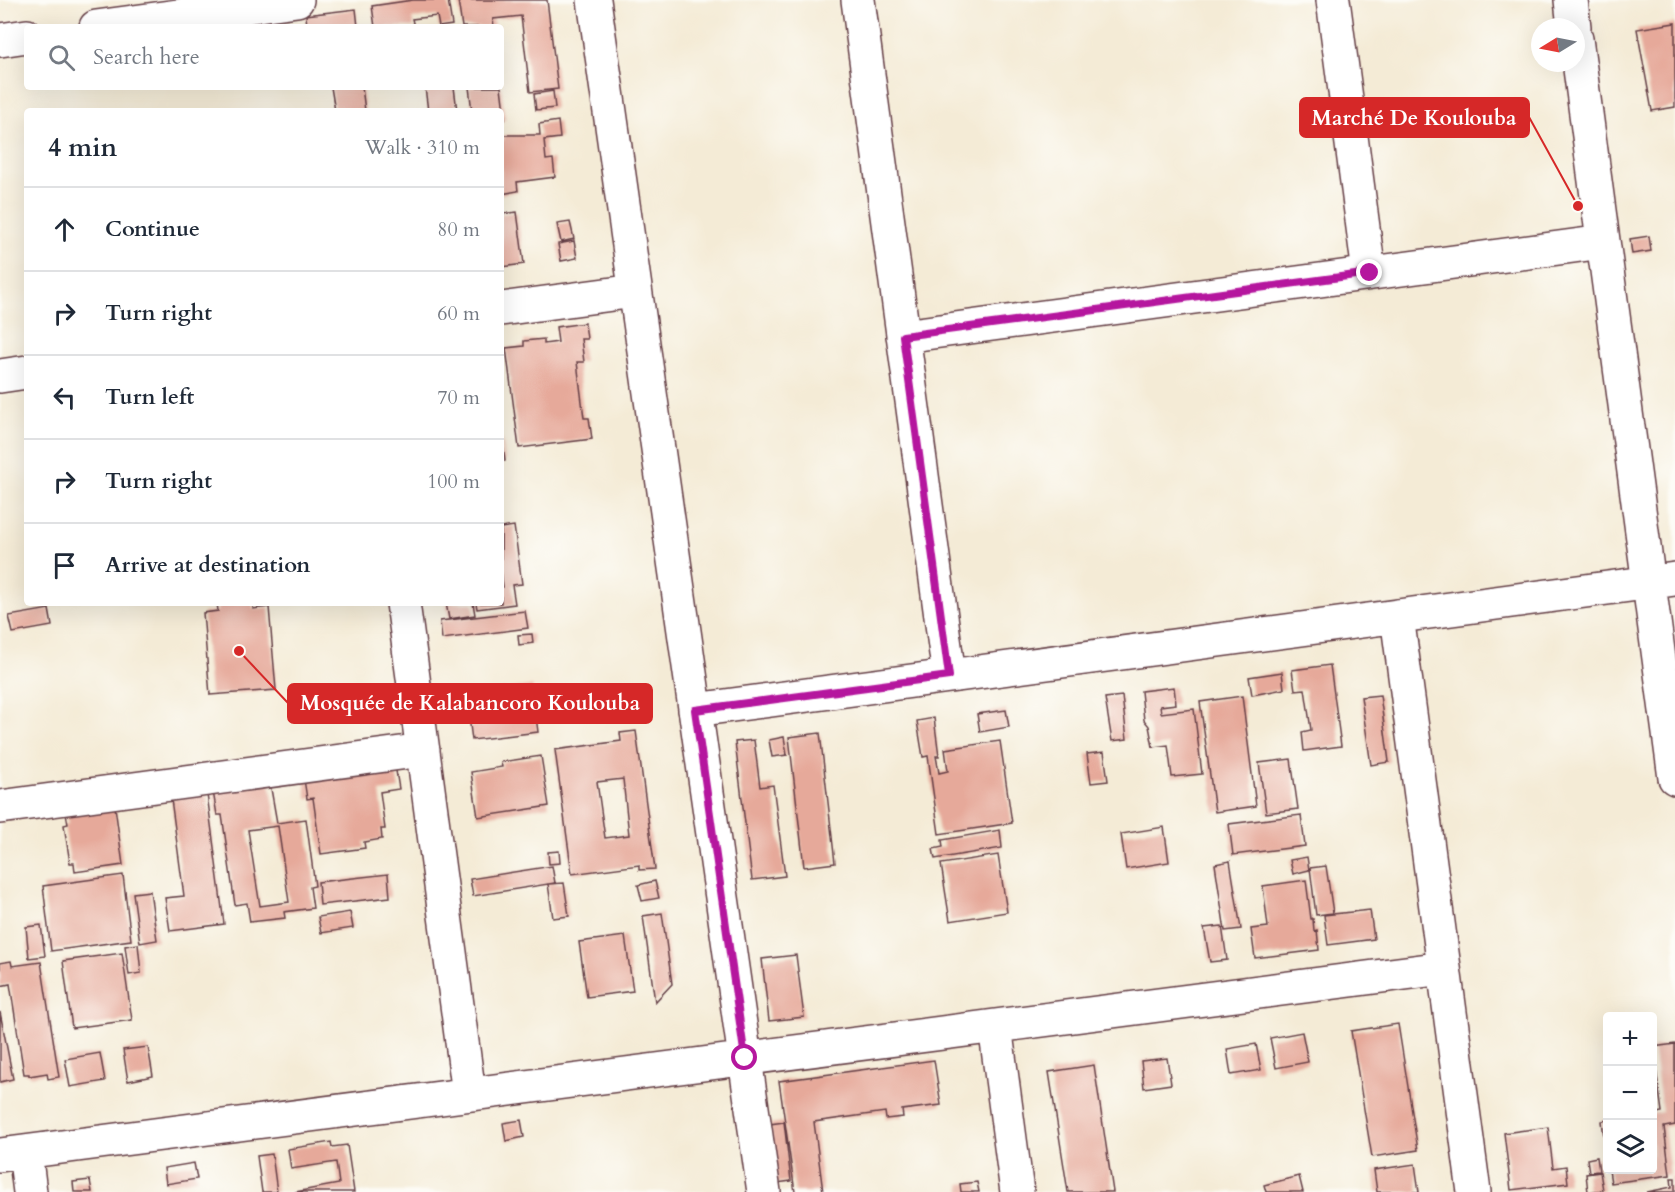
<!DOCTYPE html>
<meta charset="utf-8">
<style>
body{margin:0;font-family:Cardo,serif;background:#f6f6f7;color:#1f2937}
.controls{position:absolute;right:18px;bottom:18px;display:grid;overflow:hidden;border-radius:6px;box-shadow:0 6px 24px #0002}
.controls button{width:54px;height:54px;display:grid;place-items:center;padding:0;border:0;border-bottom:2px solid #e0e1e3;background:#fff;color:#1f2937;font:30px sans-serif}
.compass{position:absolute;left:1531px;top:18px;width:54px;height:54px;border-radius:50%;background:#fff;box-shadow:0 6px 24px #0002;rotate:260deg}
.stop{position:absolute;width:18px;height:18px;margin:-14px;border:4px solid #b5179e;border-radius:50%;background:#fff}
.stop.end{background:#b5179e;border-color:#fff;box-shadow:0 2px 6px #0008}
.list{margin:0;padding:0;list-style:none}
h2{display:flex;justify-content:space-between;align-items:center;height:78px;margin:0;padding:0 24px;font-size:26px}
h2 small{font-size:20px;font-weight:400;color:#747a83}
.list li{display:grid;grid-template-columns:39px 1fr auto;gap:18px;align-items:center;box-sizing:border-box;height:84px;padding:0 24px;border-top:2px solid #e0e1e3}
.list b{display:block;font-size:22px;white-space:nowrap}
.list em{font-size:20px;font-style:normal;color:#747a83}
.icon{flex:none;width:33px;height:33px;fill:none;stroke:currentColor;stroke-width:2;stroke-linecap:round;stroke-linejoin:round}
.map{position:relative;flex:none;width:1675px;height:1192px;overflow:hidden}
.search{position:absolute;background:#fff;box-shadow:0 6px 24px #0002;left:24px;top:24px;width:480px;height:66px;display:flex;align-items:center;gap:15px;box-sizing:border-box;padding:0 21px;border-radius:6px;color:#747a83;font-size:22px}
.panel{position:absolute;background:#fff;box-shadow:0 6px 24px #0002;left:24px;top:108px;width:480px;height:498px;border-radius:6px}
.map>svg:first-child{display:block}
.building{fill:#e6a99a;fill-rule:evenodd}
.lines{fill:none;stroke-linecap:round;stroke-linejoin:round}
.minor-casing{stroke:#643e45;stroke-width:36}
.minor{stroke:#fff;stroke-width:33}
.route{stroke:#b5179e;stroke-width:8}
.leader{fill:none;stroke:#d62828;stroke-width:2}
.callout-dot{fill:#d62828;stroke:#fdfcf7;stroke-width:2}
.callout{fill:#d62828;stroke:#d62828;stroke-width:2}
.callout-label{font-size:21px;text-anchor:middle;font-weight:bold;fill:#fff}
</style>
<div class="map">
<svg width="1675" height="1192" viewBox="0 0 1675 1192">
<rect width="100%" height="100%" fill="#fdfcf7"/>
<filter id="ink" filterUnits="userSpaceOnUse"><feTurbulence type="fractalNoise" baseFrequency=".0167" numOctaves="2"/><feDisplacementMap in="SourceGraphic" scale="12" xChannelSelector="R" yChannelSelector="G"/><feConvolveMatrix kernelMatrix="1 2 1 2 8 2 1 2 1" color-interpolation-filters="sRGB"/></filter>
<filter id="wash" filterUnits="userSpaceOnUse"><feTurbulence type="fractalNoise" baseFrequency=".008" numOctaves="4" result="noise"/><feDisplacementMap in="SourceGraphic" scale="24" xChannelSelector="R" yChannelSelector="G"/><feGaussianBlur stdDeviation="1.35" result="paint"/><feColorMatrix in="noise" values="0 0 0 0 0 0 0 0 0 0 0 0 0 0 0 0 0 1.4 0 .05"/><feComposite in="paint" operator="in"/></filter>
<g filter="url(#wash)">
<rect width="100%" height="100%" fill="#f4ebd6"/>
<g id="blocks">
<path class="building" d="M413 0H448L452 25 439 27 437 16 412 19 414 27H375L372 6Z
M458 0H547L558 89 530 92 521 16 493 19 494 27H462Z
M356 9 358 27H307L306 15Z
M1675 23V107L1652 111 1637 29Z
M331 87H362L365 111H335Z
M425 87H454L457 111H428Z
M469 87H501L505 120 501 121V111H472Z
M553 91 555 108 536 110 534 94Z
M558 121 560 138 544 140 546 160 553 159 555 177 517 182 518 191 501 194V140H504V135H540L539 124Z
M517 212 524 264 501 267V214Z
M570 222 574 239 561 242 557 224Z
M1649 236 1651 251 1632 254 1630 239Z
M574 241 577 258 561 261 558 244Z
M585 323 587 339H581L584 362H577L584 418H589L592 439 519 448 506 348 524 346V341L544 339V344L558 342 556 327Z
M502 438 505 461 501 462V439Z
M514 526 522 584 512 585 515 604 477 609 476 603H501V587H503L501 570V528Z
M217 603H253V609L269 607 276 690 210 695 203 613 218 611Z
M446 603H473L475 615 449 619Z
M49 609 52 626 13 633 9 616Z
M525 611 528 628 442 639 440 621Z
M532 634 533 643 519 645 518 635Z
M1330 665 1341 746 1304 751 1302 732 1311 730 1305 689 1295 690 1292 670Z
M1282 672 1284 689 1252 695 1249 677Z
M532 686 538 732 472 740 466 694Z
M1174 687 1176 704 1160 706 1161 713 1194 709 1202 774 1172 777 1168 745 1153 747 1149 726 1144 720 1141 691Z
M1380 695 1389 762 1371 765 1361 697Z
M1122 696 1127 739 1112 741 1105 698Z
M1242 696 1256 806 1215 812 1200 702Z
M1006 710 1009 727 980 732 977 714Z
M934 718 939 756H936L939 773 948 771 945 749 1000 741 1012 823 939 834 928 756 923 757 917 721Z
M636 731 655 869 639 870V865L572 874 555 750 621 741 620 733ZM623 779 629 835 605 838 597 782Z
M820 733 835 863 804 867 789 737Z
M784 737 787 755 772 757 769 740Z
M754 740 760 787 773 785 785 876 752 880 735 742Z
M1104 752 1108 781 1091 783 1087 754Z
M541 756 549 806 478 817 471 772 502 767 501 762Z
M1291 759 1298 809 1266 813 1259 763Z
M395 765 399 789 380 792 385 829H381L382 839 364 842 365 848 321 854 313 798 307 799 304 779Z
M270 783 277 823 306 819 315 886 310 887 313 908 284 912 285 918 250 922 247 903 235 905 222 815H217L213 791ZM278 826 289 902 260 906 248 830Z
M207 794 224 924 170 931 165 898 184 896 171 799Z
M115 807 123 865 75 872 74 863H70L64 825 68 824 66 814Z
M1301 815 1305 846 1233 855 1229 824Z
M1164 827 1169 862 1126 869 1121 834Z
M1000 830 1002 848 935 859 933 849 943 847 942 840Z
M559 851 560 863 549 864 548 852Z
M998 855 1007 912 950 921 941 864Z
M1307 857 1309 870 1293 874 1290 860Z
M1230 861 1241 929 1225 931 1215 864Z
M552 866 555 883 473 896 470 879Z
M1326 866 1333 913 1316 915 1310 868Z
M388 874 390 897 320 905 318 882Z
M123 875 131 940 51 951 43 886Z
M1306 880 1311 919H1313L1314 931 1317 930 1319 950 1255 958 1251 929 1268 927 1263 886Z
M655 881 659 898 642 901 638 885Z
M564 883 569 916 553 918 548 884Z
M150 891 157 940 140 943 133 893Z
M1370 910 1374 939 1328 945 1324 915Z
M350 912 353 928 321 933 318 917Z
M662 913 672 984 655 1002 643 916Z
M41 925 45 956 29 958 26 927Z
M1222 926 1227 960 1210 962 1204 928Z
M625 936 633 991 587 997 579 942Z
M138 944 141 973 129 975 125 946Z
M122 953 132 1020 72 1028 63 961Z
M796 955 804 1017 769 1021 762 959Z
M11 961 12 966 41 962 59 1077 48 1079 47 1073 29 1076V1074H24L10 984 0 986V963Z
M0 1012 13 1079 0 1082Z
M1398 1024 1418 1150 1372 1157 1351 1031Z
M1302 1032 1308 1062 1276 1068 1270 1038Z
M1256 1044 1261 1070 1231 1075 1227 1049Z
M1675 1044V1125L1664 1127 1670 1175 1611 1183 1609 1170H1652V1114L1662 1112 1653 1047Z
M148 1047 153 1076 128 1081 123 1050Z
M100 1053 105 1081 70 1087 65 1059Z
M1167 1058 1171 1084 1144 1088 1141 1061Z
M934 1060 941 1105 902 1110 903 1117 886 1119 885 1112 814 1122 823 1192H795L779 1081Z
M1094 1065 1113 1192H1068L1049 1072Z
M521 1120 524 1137 506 1141 503 1123Z
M1608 1120V1151H1606L1602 1121Z
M784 1122 791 1181 777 1183 770 1124Z
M1548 1127 1553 1168 1566 1166 1568 1183 1511 1190 1504 1133Z
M331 1142 332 1147 347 1145 354 1192H295L339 1184 336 1162 291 1169 288 1149Z
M272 1154 277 1192H262L257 1156Z
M1597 1157 1599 1171 1589 1172 1587 1159Z
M194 1163 197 1179 166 1184 164 1168Z
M1415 1164 1419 1192H1377L1374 1170Z
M1600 1172 1603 1190 1588 1192 1586 1174Z
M1299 1176 1303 1192H1266L1264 1185Z
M1671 1178H1675V1192H1647L1672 1187Z
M90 1180 92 1192H74L73 1182Z
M977 1182 979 1192H961L960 1184Z"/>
</g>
</g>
<g filter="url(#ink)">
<use href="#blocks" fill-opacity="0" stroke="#643e45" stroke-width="1.5"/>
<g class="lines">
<defs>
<path id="minor" d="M594 0 764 1192
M858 0 949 676
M1333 0 1369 273
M1571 0 1574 27
M96 27 297 0
M1576 39 1675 778
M0 40 27 36
M501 309 635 291
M903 336 1603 242
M0 376 27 372
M403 603 469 1094
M1397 616 1474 1192
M695 710 1675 579
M0 807 423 750
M995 1026 1017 1192
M25 1152 30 1192
M0 1155 1444 968"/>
</defs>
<use href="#minor" class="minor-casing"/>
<use href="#minor" class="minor"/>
</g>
</g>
<g class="lines" filter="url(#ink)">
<path class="route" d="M745 1058 695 710 949 676 903 336 1370 273"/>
</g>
<path class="leader" d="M1578 206L1529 117M239 651L288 703"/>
<g class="callout-dot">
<circle cx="1578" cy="206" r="6"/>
<circle cx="239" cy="651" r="6"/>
</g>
<g class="callout">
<rect x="1300" y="98" width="229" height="39" rx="6"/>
<rect x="288" y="684" width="364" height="39" rx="6"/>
</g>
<g class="callout-label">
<text x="1414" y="125">Marché De Koulouba</text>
<text x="470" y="710">Mosquée de Kalabancoro Koulouba</text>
</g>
</svg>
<div class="controls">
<button>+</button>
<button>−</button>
<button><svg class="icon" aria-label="layers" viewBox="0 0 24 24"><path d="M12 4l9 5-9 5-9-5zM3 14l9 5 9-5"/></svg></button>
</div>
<svg class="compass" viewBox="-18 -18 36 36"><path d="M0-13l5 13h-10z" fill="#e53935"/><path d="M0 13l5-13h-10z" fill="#747a83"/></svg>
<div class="stop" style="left:745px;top:1058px"></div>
<div class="stop end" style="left:1370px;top:273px"></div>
<div class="search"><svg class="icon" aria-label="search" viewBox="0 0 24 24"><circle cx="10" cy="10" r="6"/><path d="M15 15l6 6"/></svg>Search here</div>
<section class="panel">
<h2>4 min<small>Walk · 310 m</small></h2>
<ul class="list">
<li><svg class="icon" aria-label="ahead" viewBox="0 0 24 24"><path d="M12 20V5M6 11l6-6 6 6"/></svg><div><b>Continue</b></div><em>80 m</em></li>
<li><svg class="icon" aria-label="right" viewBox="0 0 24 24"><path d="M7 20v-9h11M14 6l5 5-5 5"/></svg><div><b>Turn right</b></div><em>60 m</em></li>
<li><svg class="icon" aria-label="left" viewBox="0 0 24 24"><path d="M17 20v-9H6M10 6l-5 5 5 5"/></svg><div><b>Turn left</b></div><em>70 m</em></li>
<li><svg class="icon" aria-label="right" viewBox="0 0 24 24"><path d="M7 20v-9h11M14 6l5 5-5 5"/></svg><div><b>Turn right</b></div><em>100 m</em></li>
<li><svg class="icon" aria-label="arrive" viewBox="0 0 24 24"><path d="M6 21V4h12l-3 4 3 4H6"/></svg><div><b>Arrive at destination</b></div></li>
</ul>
</section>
</div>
